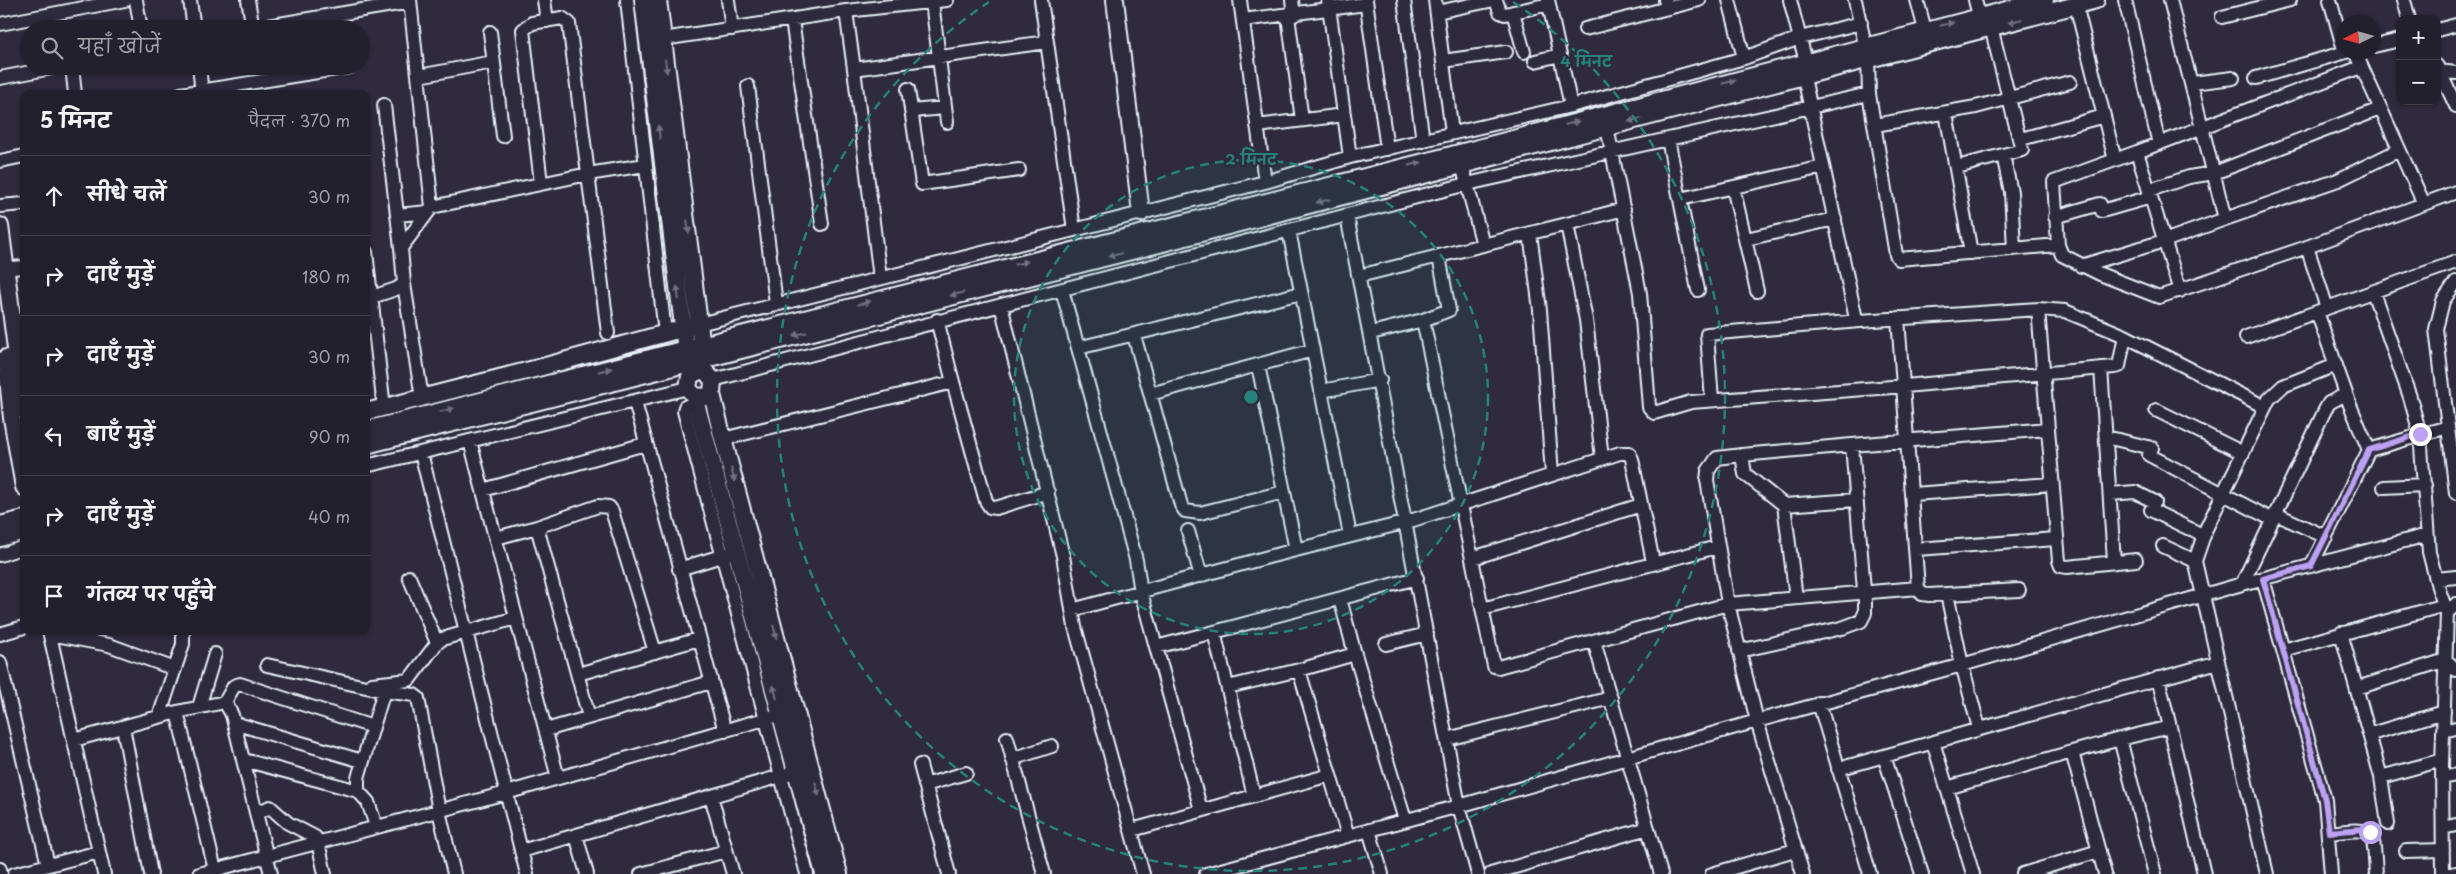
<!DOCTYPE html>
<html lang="hi">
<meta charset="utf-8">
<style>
body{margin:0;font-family:"Playpen Sans","Playpen Sans Deva",sans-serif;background:#2b2836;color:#f1f3f6}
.controls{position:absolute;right:15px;top:15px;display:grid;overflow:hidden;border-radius:10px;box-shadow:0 1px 4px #0004}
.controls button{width:45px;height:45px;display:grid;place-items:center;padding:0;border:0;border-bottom:1px solid #403e4a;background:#23202e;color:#f1f3f6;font:25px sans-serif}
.compass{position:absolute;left:2336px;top:15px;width:45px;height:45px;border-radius:50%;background:#23202e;box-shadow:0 1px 4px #0004;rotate:265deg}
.stop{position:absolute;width:15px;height:15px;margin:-11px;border:4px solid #bca0f2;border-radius:50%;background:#fff}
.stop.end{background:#bca0f2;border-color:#fff;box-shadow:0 1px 5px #0008}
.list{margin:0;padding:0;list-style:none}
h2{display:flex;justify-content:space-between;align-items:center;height:65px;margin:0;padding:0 20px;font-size:21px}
h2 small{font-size:16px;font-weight:400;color:#a3a3aa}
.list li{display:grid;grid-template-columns:32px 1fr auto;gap:15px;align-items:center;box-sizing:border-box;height:80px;padding:0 20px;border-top:1px solid #403e4a}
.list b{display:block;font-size:19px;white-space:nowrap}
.list em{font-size:16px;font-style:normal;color:#a3a3aa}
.icon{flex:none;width:28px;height:28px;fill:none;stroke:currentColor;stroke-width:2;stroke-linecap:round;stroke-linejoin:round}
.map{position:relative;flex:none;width:2456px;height:874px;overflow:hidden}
.search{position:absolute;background:#23202e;box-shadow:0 1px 4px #0004;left:20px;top:20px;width:350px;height:55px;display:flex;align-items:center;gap:12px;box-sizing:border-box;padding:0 18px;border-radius:28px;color:#a3a3aa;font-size:19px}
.panel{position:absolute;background:#23202e;box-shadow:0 1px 4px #0004;left:20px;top:90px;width:350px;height:545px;border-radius:10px}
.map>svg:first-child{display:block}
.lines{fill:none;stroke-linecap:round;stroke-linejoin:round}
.street-casing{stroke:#e8f1f8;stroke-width:16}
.secondary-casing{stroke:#e8f1f8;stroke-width:20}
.street{stroke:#2f2a3d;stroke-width:12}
.secondary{stroke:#2f2a3d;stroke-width:16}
.oneway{fill:#70707e}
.route{stroke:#bca0f2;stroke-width:6}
.ring{fill:none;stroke:#25827c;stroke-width:2.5;stroke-dasharray:9 6}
.centre{fill:#25827c;stroke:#2f2a3d;stroke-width:2.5}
.ring-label{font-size:15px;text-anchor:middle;font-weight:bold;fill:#25827c;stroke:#2f2a3d;stroke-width:4.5;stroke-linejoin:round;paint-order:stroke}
</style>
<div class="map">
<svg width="2456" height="874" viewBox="0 0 2456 874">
<rect width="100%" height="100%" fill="#2f2a3d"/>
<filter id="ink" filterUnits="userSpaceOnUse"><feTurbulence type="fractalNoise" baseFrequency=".02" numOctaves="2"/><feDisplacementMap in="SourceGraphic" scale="10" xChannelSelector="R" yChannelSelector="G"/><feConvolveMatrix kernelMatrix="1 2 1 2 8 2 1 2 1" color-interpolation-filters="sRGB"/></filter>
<g filter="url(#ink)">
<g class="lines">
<defs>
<path id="street" d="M136 0 141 29
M190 0 194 29
M248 0 253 28
M544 0 547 21
M627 0 665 333
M728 0 732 29
M1041 0 1074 230
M1240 0 1265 182
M1292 0 1294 15
M1328 0 1350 157
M1366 0 1387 149
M1404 0 1423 141
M1435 0 1452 133
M1496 0 1500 12 1505 14 1549 4
M1548 0 1571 106
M1729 0 1744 58
M1790 0 1806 62
M1855 0 1868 58 1869 94 1896 255 1899 259 2058 245
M1917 0 1925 30
M1975 0 1981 24
M2125 0 2159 144
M2170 0 2225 219 2338 180 2399 150
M2330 0 2344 50
M2404 0 2409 19
M932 2 947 122
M2076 5 2115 160
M1668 8 1699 0
M846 11 854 69 1047 42
M1437 12 1494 0
M1513 12 1524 52
M1288 16 1302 120
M2222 17 2290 0
M792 20 822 224
M1243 20 1366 4
M0 24 125 0
M249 29 410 2
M1585 29 1668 8 1665 0
M2437 30 2456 25
M490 32 503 136
M663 39 846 11 947 0
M2374 46 2400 40
M2355 52 2424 204
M1443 61 1506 52
M1535 61 1560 55
M72 66 75 94
M199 66 202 94
M2437 66 2456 106
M1802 68 1856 319 1860 321 2038 309 2065 311 2125 336
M854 69 880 278
M2439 71 2456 73
M419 76 493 62
M0 78 62 66
M2256 78 2346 52
M2192 83 2233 78
M748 86 776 303
M908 89 922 184 1019 170
M181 94 349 67
M384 105 401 248
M911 111 945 108
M1946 113 1971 253
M1875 125 1976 107 2070 82
M1257 126 1344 115
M1607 127 1640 293 1649 407 1654 413 1691 402 1905 386 2114 367 2119 366 2125 336 2265 407
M1668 139 1698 290
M2021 139 2104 116
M2137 152 2361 67
M2003 155 2011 192 2014 249
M0 161 24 156
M1462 165 1483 245
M1957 167 2022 150 1991 27
M541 183 523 30 532 23 562 18 569 23 608 333
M1733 187 1757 291
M2456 192 2307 247 2327 308 2456 262
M1680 199 1823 167
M0 206 24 204
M432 207 588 174 645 165
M2102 211 2151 197 2150 190 2189 177 2214 173 2380 109
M397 215 428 212
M1347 216 1459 806 1478 874
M2055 217 2100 204
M1289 231 1350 535
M1530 233 1540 310 1552 474
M1746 239 1835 219
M366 252 384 408
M2081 266 2164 241 2225 219
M0 269 24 267
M1359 276 1567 224
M2456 282 2443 301 2436 329 2456 493
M404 284 422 398
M1062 290 1078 348
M2180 291 2137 152 2054 182 2058 245 2062 255 2100 274 2159 297 2307 247
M2373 292 2410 397 2420 434 2429 552 2438 587 2447 613
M366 299 396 289 404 284 401 248 432 207 410 0
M1001 305 1063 556 1075 627 1143 874
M2038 309 2059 561 2061 566 2067 567 2136 560
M1898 318 1918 588 1922 594 1929 595 2019 590
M1423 320 1494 666 1498 667 1728 604 1918 588
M699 324 1265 182 1350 157 1571 106 1744 58 1800 38 1861 23
M1371 333 1423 320 1449 310 1439 256
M1134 335 1181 505 1185 511 1200 513 1284 492
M2246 337 2325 309
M1258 365 1296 550
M2101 368 2114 561
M713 380 1467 184 1869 94
M953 382 986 501 990 507 996 508 1048 492
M1321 391 1380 380
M1150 394 1313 350
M1712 400 1707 334 1860 321
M635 402 725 731
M696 402 685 407 684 411 807 874
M2156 410 2243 453
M2106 437 2152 448
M723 439 953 382 937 320
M470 441 558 778
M2369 450 2448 427
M421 453 527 874
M1742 455 1852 445
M2149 455 2273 520
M1602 458 1586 320 1567 224 1624 209
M366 466 688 388
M2384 487 2425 485
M483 490 645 444
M1913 494 2052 484
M2110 494 2135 492 2155 502
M1784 505 1856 500
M2151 510 2204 536
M2276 514 2326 537
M537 527 589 717
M1188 531 1201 576
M496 538 537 527 598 506 609 507 612 511 655 652
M2163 546 2195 561
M1916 549 2056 539
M0 555 24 547
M1473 558 1641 505
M2311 566 2369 450 2350 405 2317 312
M679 569 728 554
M409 577 437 643
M2263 579 2325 800 2331 874
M2436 579 2456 577
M2242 584 2325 410 2329 403 2346 394
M1947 594 1962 665 1979 728
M1796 598 1784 505 1745 474 1742 455 1717 458 1708 471 1707 480 1728 604 1757 721 1962 665 2242 584 2427 535
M1340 599 1355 654 1299 670 1348 836
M1482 609 1717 547
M1072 610 1272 556 1407 522 1620 453H1629L1632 459 1653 562
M49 631 104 874
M1214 632 1417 578
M2341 633 2381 777
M0 634 24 627
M50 634 109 645 175 669
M1594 641 1661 874
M1386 644 1427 634
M1156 647 1201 810
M2283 650 2445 605
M1739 651 1842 628 1861 621 1865 613V602L1852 445 2048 429
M1355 654 1405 820
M0 662 48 865
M267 665 384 691 414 695 418 698 439 811 454 874
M578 674 699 639
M372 684 409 680 437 643 442 639 516 618
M1228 687 1299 670
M2357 688 2446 660 2456 670
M225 702 234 686 240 684 373 727 358 778V791
M1819 703 1870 874
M199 707 215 654
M177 712 216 874
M159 717 183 644V631
M234 723 362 761
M123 727 151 874
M373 727 384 691
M2170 727 2204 874
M546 730 711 682
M2443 731 2456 728
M2371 734 2444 712
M1007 738 1044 874
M1447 739 1611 698
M2120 739 2170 727 2158 678
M74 740 177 712 225 702 232 715 271 874
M1933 742 1973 874
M1884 756 1922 874
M1012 759 1052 746
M244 760 358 791 368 802 376 826
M920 765 949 874
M1838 769 2218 662
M2442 778 2456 775
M925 785 966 773
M1947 788 2072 752
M711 796 733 874
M1254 796 1330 775
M257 813 270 807 288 823 315 837 318 842 325 874
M2388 824 2381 777 2442 760
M2443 828 2456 825
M1132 830 1254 796 1214 632 1156 647 1141 592 1136 560 1078 348 1301 293
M1369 830 1382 874
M2329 833C2376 827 2373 828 2376 874
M576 835 587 874
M521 851 788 774
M2406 851 2443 850
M0 869 1 874
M14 874 99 852
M199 874 506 793 782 714
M641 874 726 851
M1206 874 1459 806 1757 721 1803 874
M1491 874 1648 828
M1712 874 1795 850
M2023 874 2099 851
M2105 874 2072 752 2120 739 2155 874
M2267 874 2195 561 2206 529 2269 399 2283 386 2336 365
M2443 874 2442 765 2447 613 2456 604
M2451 874 2456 873"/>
<path id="secondary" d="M643 0 687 359
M658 0 703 355
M1115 0 1141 213
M0 226 24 410
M6 358 12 418 24 487
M712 394 704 397 694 396 688 388 690 376 699 371H705L713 380 712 394 722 435 839 874
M694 396 824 874
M366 412 542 367 692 326
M366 430 1440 158 2045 0
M366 445 1151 246 2096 0
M0 525 24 519
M0 538 24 531"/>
</defs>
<use href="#street" class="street-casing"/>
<use href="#secondary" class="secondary-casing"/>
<use href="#street" class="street"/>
<use href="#secondary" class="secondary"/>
</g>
<defs><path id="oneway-solid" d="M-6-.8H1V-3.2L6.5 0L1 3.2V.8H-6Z" transform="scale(1.25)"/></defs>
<g class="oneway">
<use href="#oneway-solid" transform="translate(2015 21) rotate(165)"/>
<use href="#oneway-solid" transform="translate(1947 24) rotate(-14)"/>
<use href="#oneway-solid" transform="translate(666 66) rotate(82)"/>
<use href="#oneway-solid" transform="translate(1729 82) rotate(-14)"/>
<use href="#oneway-solid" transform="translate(1635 120) rotate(165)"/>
<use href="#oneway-solid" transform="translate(1572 123) rotate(-15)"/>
<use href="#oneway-solid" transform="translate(659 132) rotate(-97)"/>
<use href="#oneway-solid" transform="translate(1415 164) rotate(-14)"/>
<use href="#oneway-solid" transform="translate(1323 201) rotate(166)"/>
<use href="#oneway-solid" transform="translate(688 227) rotate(82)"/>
<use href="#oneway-solid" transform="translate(1115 255) rotate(166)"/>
<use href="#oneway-solid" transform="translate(1021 263) rotate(-14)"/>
<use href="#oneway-solid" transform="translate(678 293) rotate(-97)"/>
<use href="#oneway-solid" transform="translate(957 294) rotate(166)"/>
<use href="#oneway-solid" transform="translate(864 303) rotate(-14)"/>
<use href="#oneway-solid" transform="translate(800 334) rotate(166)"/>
<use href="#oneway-solid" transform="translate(605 370) rotate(-14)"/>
<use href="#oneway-solid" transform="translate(447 410) rotate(-14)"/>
<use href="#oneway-solid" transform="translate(733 475) rotate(75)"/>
<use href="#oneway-solid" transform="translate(775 632) rotate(75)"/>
<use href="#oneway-solid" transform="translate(775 692) rotate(-105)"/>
<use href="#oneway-solid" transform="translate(817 789) rotate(76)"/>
</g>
</g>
<g class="lines" filter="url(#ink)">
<path class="route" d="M2370 832 2363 829 2329 832 2325 800 2263 579 2311 566 2369 450 2420 434"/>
</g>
<circle cx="1251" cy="397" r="237" fill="#25827c" fill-opacity=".12"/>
<g class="ring">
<circle cx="1251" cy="397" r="237"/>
<path d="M1513 2A474 474 0 1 1 989 2"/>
</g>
<circle cx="1251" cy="397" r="8" class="centre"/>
<g class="ring-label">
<text x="1586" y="67">4 मिनट</text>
<text x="1251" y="165">2 मिनट</text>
</g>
</svg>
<div class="controls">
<button>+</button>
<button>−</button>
</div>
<svg class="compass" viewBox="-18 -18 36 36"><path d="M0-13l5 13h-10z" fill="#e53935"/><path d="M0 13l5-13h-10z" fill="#a3a3aa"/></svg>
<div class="stop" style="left:2370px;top:832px"></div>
<div class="stop end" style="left:2420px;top:434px"></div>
<div class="search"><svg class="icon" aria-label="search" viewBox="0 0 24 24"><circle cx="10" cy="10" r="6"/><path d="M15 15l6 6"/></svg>यहाँ खोजें</div>
<section class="panel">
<h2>5 मिनट<small>पैदल · 370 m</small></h2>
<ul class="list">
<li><svg class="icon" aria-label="ahead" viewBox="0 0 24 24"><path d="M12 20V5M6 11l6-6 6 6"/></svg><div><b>सीधे चलें</b></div><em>30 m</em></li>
<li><svg class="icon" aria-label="right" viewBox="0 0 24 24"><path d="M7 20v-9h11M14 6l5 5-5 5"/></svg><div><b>दाएँ मुड़ें</b></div><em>180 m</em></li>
<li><svg class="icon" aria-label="right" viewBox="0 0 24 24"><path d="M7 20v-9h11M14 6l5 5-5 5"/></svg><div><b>दाएँ मुड़ें</b></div><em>30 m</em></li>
<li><svg class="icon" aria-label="left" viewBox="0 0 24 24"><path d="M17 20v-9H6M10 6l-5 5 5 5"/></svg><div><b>बाएँ मुड़ें</b></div><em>90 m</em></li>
<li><svg class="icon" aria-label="right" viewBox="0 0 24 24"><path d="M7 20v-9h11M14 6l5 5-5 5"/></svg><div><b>दाएँ मुड़ें</b></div><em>40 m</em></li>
<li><svg class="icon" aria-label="arrive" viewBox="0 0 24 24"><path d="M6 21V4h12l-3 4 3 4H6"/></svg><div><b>गंतव्य पर पहुँचे</b></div></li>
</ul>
</section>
</div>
